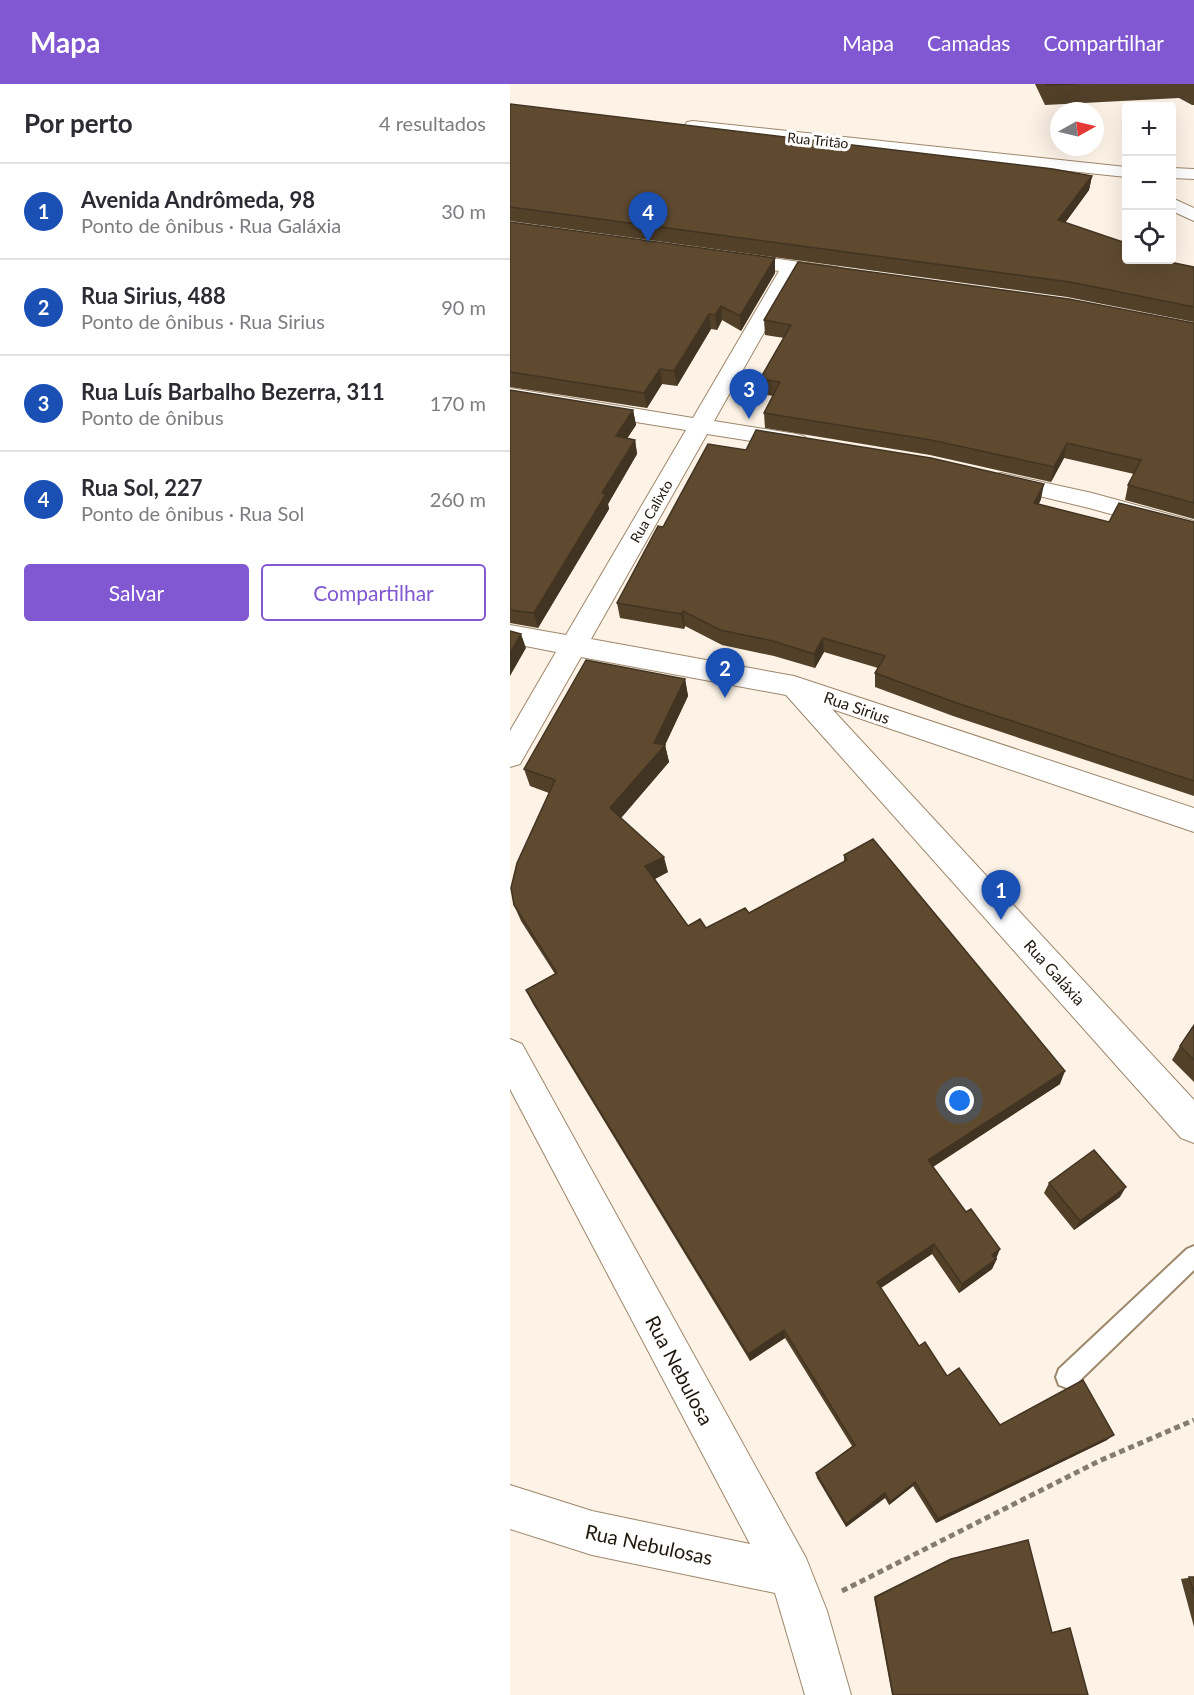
<!DOCTYPE html>
<html lang="pt">
<meta charset="utf-8">
<style>
body{margin:0;font-family:Lato,sans-serif;background:#f7f7f7;color:#2b2b33}
.controls{position:absolute;right:18px;top:18px;display:grid;overflow:hidden;border-radius:6px;box-shadow:0 6px 24px #0002}
.controls button{width:54px;height:54px;display:grid;place-items:center;padding:0;border:0;border-bottom:2px solid #e1e1e2;background:#fff;color:#2b2b33;font:30px sans-serif}
.compass{position:absolute;left:540px;top:18px;width:54px;height:54px;border-radius:50%;background:#fff;box-shadow:0 6px 24px #0002;rotate:82deg}
.you{position:absolute;left:450px;top:1017px;width:21px;height:21px;margin:-15px;border:4px solid #fff;border-radius:50%;background:#1a73e8;box-shadow:0 0 0 9px #1a73e833}
.badge{display:grid;place-items:center;width:39px;height:39px;border-radius:50%;background:#8158d2;color:#fff;font-size:20px;font-weight:700}
.pin{position:absolute;translate:-50% -50px;filter:drop-shadow(0 2px 3px #0008)}
.pin::after{content:'';position:absolute;top:32px;width:21px;height:18px;background:inherit;clip-path:polygon(0 0,100% 0,50% 100%)}
.list{margin:0;padding:0;list-style:none}
h2{display:flex;justify-content:space-between;align-items:center;height:78px;margin:0;padding:0 24px;font-size:26px}
h2 small{font-size:20px;font-weight:400;color:#7c7c81}
.list li{display:grid;grid-template-columns:39px 1fr auto;gap:18px;align-items:center;box-sizing:border-box;height:96px;padding:0 24px;border-top:2px solid #e1e1e2}
.list b{display:block;font-size:22px;white-space:nowrap}
.list p{margin:0;font-size:20px;white-space:nowrap;color:#7c7c81}
.list em{font-size:20px;font-style:normal;color:#7c7c81}
.actions{display:flex;gap:12px;padding:18px 24px}
.actions a{flex:1;padding:14px 0;border:2px solid #8158d2;border-radius:6px;text-align:center;font-size:21px;color:#8158d2}
.actions .main{background:#8158d2;color:#fff}
.icon{flex:none;width:33px;height:33px;fill:none;stroke:currentColor;stroke-width:2;stroke-linecap:round;stroke-linejoin:round}
.map{position:relative;flex:none;width:684px;height:1611px;overflow:hidden}
header{display:flex;align-items:center;gap:36px;box-sizing:border-box;height:84px;padding:0 30px;background:#8158d2;color:#fff}
header strong{font-size:28px}
nav{display:flex;gap:33px;margin-inline-start:auto;font-size:21px}
main{display:flex}
aside{flex:1;background:#fff}
.map>svg:first-child{display:block}
.lines{fill:none;stroke-linecap:round;stroke-linejoin:round}
.service-casing{stroke:#9e876b;stroke-width:4}
.minor-casing{stroke:#9e876b;stroke-width:2}
.path{stroke:#857c70;stroke-width:5;stroke-dasharray:6 4;stroke-linecap:butt}
.service{fill:#fff;fill-rule:evenodd}
.minor{fill:#fff;fill-rule:evenodd}
.wall{fill:#524029}
.shaded-wall{fill:#423422}
.building{fill:#5f4a30;stroke:#423422;stroke-width:1.5}
.labels{text-anchor:middle;dominant-baseline:central;stroke-width:6;stroke-linejoin:round;paint-order:stroke}
.far-street-label{font-size:14px;fill:#21180d;stroke:#fff}
.street-label{font-size:16px;fill:#21180d;stroke:#fff}
.near-street-label{font-size:20px;fill:#21180d;stroke:#fff}
</style>
<header>
<strong>Mapa</strong>
<nav><a>Mapa</a><a>Camadas</a><a>Compartilhar</a></nav>
</header>
<main>
<aside>
<h2>Por perto<small>4 resultados</small></h2>
<ul class="list">
<li><span class="badge" style="background:#1a4fb4">1</span><div><b>Avenida Andrômeda, 98</b><p>Ponto de ônibus · Rua Galáxia</p></div><em>30 m</em></li>
<li><span class="badge" style="background:#1a4fb4">2</span><div><b>Rua Sirius, 488</b><p>Ponto de ônibus · Rua Sirius</p></div><em>90 m</em></li>
<li><span class="badge" style="background:#1a4fb4">3</span><div><b>Rua Luís Barbalho Bezerra, 311</b><p>Ponto de ônibus</p></div><em>170 m</em></li>
<li><span class="badge" style="background:#1a4fb4">4</span><div><b>Rua Sol, 227</b><p>Ponto de ônibus · Rua Sol</p></div><em>260 m</em></li>
</ul>
<div class="actions"><a class="main">Salvar</a><a>Compartilhar</a></div>
</aside>
<div class="map">
<svg width="684" height="1611" viewBox="0 0 684 1611">
<rect width="100%" height="100%" fill="#fcf2e6"/>
<g class="lines">
<defs>
<path id="service" d="M684 1162V1186L565 1301 557 1304 549 1301 546 1293 549 1285 677 1165Z"/>
<path id="minor" d="M183 37 616 83V93L177 46 174 42 177 38Z
M662 84 684 85V95L662 94Z
M662 114 684 124V137L662 127Z
M224 169 326 183 333 185 336 189 333 193 326 195 287 190 204 337 286 350 294 352 298 357 294 362 286 364 197 350 81 555 284 592 684 724V748L322 625 684 1016V1059L671 1054 276 611 71 573 10 680 0 683V647L46 568 0 559V541L56 551 176 346 0 318V304L183 334 269 187 217 179 214 175 217 171Z
M491 389 582 409 684 437V453L579 424 483 401 479 396 483 391Z
M0 955 12 960 296 1474 317 1527 341 1611H295L265 1509 82 1471 0 1445V1401L82 1427 240 1460 0 1005Z"/>
</defs>
<use href="#service" class="service-casing"/>
<use href="#minor" class="minor-casing"/>
<path class="path" d="M332 1507 589 1377 684 1336"/>
<use href="#service" class="service"/>
<use href="#minor" class="minor"/>
</g>
<path class="wall" d="M525 0H684V21H682L669 14 535 21Z
M0 20 582 92 579 106 555 139 616 176 684 183V238L557 213 0 137Z
M0 138 265 189 231 247 212 236 207 246 201 245 167 302 152 300 137 324 0 303Z
M254 236 684 239V435L615 416 618 401 624 390 554 374 541 398 420 371 255 344 254 329 263 312 251 310 250 295 274 254 255 251Z
M0 306 123 326 126 341 117 354 125 356 127 370 98 420 99 425 28 544 0 539Z
M531 415 529 420 599 438H684V712L443 632 365 603V589L368 584 314 568 305 584 264 572 212 561 175 542 174 545 110 534 107 519 153 443Z
M175 595 178 612 155 661 159 678 111 734 158 788 145 795 178 842 196 844 239 829 334 778V771L550 1000 423 1083 487 1175 482 1185 449 1209 422 1170 371 1204 409 1262 437 1292 490 1341 597 1356 426 1439 403 1402 379 1421 375 1414 336 1443 307 1394 306 1389 342 1362 275 1254 240 1277 23 920 16 906 45 890 11 837 4 821 39 709 20 702 14 685Z
M684 941V998L662 976 670 962Z
M539 1099 610 1113 564 1146 534 1109Z
M684 1493V1543L671 1495Z
M365 1513 542 1548 560 1544 578 1611H382L364 1514Z"/>
<path class="shaded-wall" d="M582 92 579 106 546 151 548 136Z
M265 174V189L231 247 230 232Z
M211 222 212 236 207 246 205 231Z
M199 230 201 245 167 302 164 287Z
M150 285 152 300 137 324 134 309Z
M123 326 126 341 109 367 106 352Z
M125 356 127 370 98 420 99 425 28 544 24 529 92 409Z
M557 359 554 374 541 398 544 383Z
M534 400 531 415 521 434 524 419Z
M173 527 175 542 174 545 171 530Z
M11 550 16 564 0 592V569Z
M313 554 314 568 305 584 304 570Z
M175 595 178 612 154 663 155 661 159 678 105 741 100 724 144 659Z
M154 773 158 788 139 798 135 782Z
M555 987 550 1000 416 1087 418 1076Z
M616 1103 610 1113 564 1146 570 1137Z
M424 1160 422 1170 366 1207 367 1198Z
M490 1165 482 1185 449 1209 452 1200 482 1171Z
M274 1246 275 1254 240 1277 238 1270Z
M604 1351 597 1356 426 1439 428 1435Z
M405 1398 403 1402 379 1421 380 1418Z
M375 1409V1414L336 1443V1440Z"/>
<path class="building" d="M537 0H565L537 1Z
M0 20 543 85 582 92 548 136 616 159V176H650L684 183V223L560 198 0 123Z
M0 138 265 174 230 232 211 222 205 231 199 230 164 287 150 285 134 309 0 288Z
M288 178 559 215 684 239V419L618 401 631 376 557 359 544 383 421 356 254 329 270 298 250 295 281 241 254 236Z
M0 306 123 326 106 352 125 356 92 409 96 410 24 529 0 526Z
M246 346 421 374 534 400 524 419 599 438 609 419 684 438V697L444 618 365 589 375 572 313 554 304 570 263 557 210 546 173 527 171 530 107 519 148 442 153 443 198 360 236 366Z
M0 547 11 550 0 569Z
M76 576 175 595 144 659 155 661 100 724 154 773 135 782 178 842 190 835 196 844 235 824 239 829 337 776 334 771 363 755 555 987 418 1076 456 1128 461 1125 490 1165 482 1171 486 1175 452 1200 424 1160 367 1198 409 1262 415 1258 437 1292 449 1284 490 1341 573 1296 604 1351 428 1435 405 1398 380 1418 375 1409 336 1440 306 1389 345 1361 274 1246 238 1270 16 906 47 889 4 821 1 804 7 779 45 696 14 685Z
M684 941V976L670 962Z
M584 1066 616 1103 570 1137 539 1099Z
M518 1456 542 1549 560 1544 578 1611H383L365 1513 441 1475Z
M679 1493H684V1510Z"/>
<g class="labels">
<g class="far-street-label">
<text transform="translate(308 56) rotate(6)">Rua Tritão</text>
<text transform="translate(141 427) rotate(-60)">Rua Calixto</text>
</g>
<g class="street-label">
<text transform="translate(347 623) rotate(19)">Rua Sirius</text>
<text transform="translate(545 888) rotate(48)">Rua Galáxia</text>
</g>
<g class="near-street-label">
<text transform="translate(170 1286) rotate(62)">Rua Nebulosa</text>
<text transform="translate(139 1460) rotate(12)">Rua Nebulosas</text>
</g>
</g>
</svg>
<div class="controls">
<button>+</button>
<button>−</button>
<button><svg class="icon" aria-label="locate" viewBox="0 0 24 24"><circle cx="12" cy="12" r="6"/><path d="M12 2v4M12 18v4M2 12h4M18 12h4"/></svg></button>
</div>
<svg class="compass" viewBox="-18 -18 36 36"><path d="M0-13l5 13h-10z" fill="#e53935"/><path d="M0 13l5-13h-10z" fill="#7c7c81"/></svg>
<div class="you"></div>
<div class="pin badge" style="left:491px;top:836px;background:#1a4fb4">1</div>
<div class="pin badge" style="left:215px;top:614px;background:#1a4fb4">2</div>
<div class="pin badge" style="left:239px;top:335px;background:#1a4fb4">3</div>
<div class="pin badge" style="left:138px;top:158px;background:#1a4fb4">4</div>
</div>
</main>
